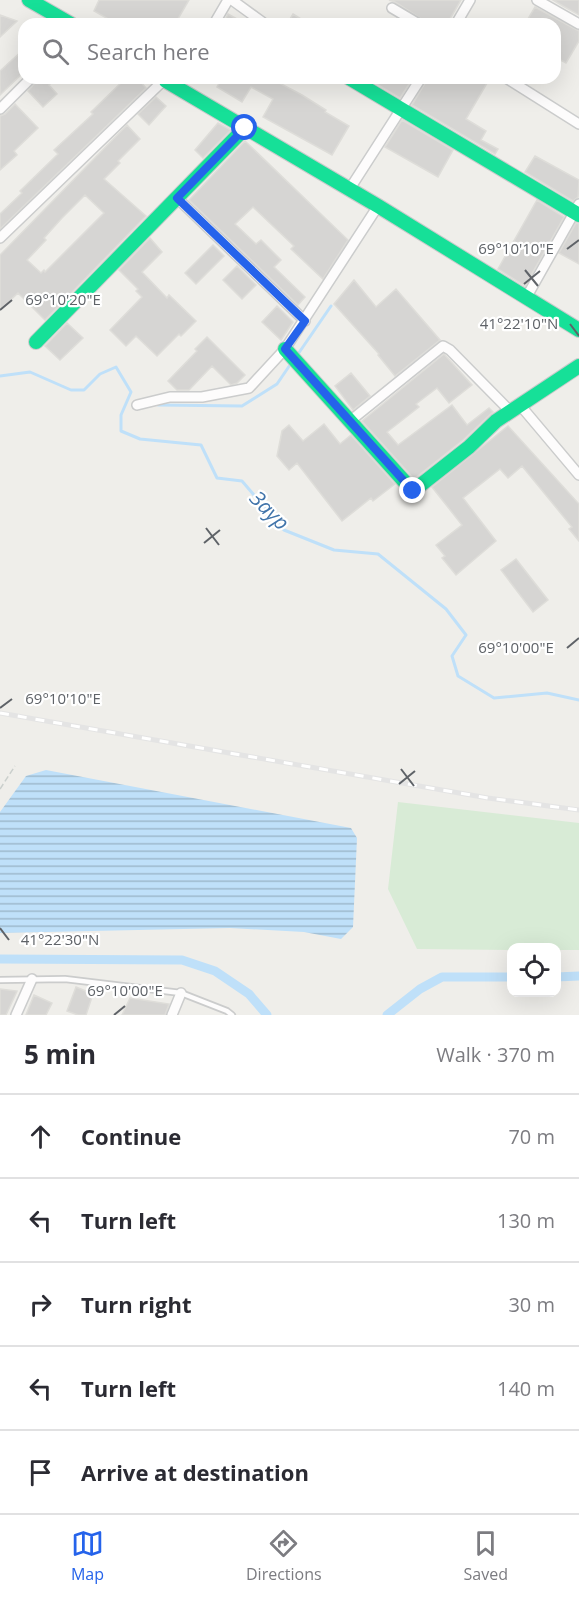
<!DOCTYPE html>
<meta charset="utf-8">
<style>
body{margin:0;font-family:"Open Sans",sans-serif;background:#f7f7f7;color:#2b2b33}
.controls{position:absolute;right:18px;bottom:18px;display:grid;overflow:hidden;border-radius:12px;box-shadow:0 6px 24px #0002}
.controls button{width:54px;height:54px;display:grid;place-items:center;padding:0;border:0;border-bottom:2px solid #e1e1e2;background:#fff;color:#2b2b33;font:30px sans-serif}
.stop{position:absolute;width:18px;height:18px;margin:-14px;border:4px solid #2563eb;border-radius:50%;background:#fff}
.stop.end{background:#2563eb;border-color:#fff;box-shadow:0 2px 6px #0008}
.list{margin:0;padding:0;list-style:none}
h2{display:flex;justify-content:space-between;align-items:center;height:78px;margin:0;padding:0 24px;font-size:26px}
h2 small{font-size:20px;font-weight:400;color:#7c7c81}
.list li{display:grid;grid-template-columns:39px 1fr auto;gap:18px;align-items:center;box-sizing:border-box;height:84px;padding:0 24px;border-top:2px solid #e1e1e2}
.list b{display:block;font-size:22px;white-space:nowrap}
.list em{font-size:20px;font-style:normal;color:#7c7c81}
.icon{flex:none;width:33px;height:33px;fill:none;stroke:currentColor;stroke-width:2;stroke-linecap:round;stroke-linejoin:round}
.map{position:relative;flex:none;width:579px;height:1015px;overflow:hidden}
.search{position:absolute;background:#fff;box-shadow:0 6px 24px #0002;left:18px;right:18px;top:18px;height:66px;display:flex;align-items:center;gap:15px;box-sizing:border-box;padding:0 21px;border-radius:18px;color:#7c7c81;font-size:22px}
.sheet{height:498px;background:#fff}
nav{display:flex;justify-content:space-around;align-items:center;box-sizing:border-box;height:84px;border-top:2px solid #e1e1e2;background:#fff;font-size:16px;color:#7c7c81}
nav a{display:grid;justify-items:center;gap:3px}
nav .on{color:#2563eb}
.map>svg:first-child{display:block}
.grass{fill:#d8ebd6}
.water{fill:url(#water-rules)}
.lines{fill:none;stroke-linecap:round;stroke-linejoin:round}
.stream{stroke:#bfe0f9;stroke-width:3}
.canal{stroke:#bfe0f9;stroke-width:9}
.building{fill:#d6d5d3;stroke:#deddd9;stroke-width:1.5;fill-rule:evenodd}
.lane-casing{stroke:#cbcccc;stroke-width:8}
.street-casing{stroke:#cbcccc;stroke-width:12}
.fast-casing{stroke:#cacacb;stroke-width:16}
.path{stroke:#cacfcc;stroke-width:1.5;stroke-dasharray:6 3;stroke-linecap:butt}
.lane{stroke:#fdfcfc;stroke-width:4.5}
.street{stroke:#fdfcfc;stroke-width:9}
.fast{stroke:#16e098;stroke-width:14}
.rail-casing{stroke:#e4e4e4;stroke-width:5}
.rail{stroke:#fff;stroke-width:3;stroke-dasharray:9;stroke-linecap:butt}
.route{stroke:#2563eb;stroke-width:8}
.ticks{fill:none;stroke:#5f6368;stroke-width:2}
.labels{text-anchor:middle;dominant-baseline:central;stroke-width:4.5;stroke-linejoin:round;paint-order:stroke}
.water-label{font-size:21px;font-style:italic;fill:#4174aa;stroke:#fff}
.ticks-label{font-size:15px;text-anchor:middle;fill:#5f6368;stroke:#fff;stroke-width:4.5;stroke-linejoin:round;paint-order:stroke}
</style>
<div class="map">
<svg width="579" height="1015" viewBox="0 0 579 1015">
<defs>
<pattern id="water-rules" width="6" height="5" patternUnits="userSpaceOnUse" patternTransform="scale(1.5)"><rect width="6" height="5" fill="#bfe0f9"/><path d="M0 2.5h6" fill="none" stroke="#9eb9cd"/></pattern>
</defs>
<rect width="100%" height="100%" fill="#efeeea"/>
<path class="grass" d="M398 802 579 823V950H557L556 948H512L511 950 417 949 388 889Z"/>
<path class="water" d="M46 770 351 828 357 838 353 927 341 939 304 932 230 928 0 933V812L26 776Z"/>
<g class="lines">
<path class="stream" d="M296 357 331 306
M0 376 30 372 71 390H84L100 374 116 367 131 392 121 415V431L140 439 201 445 217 478 242 481 284 530 334 550 378 554 446 609 466 635 452 656 458 676 494 698 547 693 579 700
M158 405 242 406 277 384 292 362"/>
<path class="canal" d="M0 959 182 960 215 971 249 994 267 1015
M556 977 579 976
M387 1015 420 989 442 977H512"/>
</g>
<path class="building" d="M99 0H189L175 24H117L94 11Z
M389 0H461L447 24H429L395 2Z
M553 0H579V15L563 6Z
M535 7 579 31V41L566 63 555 57V24H525Z
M228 14 246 24H223Z
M293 14 309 24H287Z
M0 15 17 21 0 37Z
M24 49V72L0 95V71Z
M39 78H56L49 85 57 94 43 107 28 91Z
M126 78H137L146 88 0 229V214L22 193 20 191 58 154 54 150 93 114 91 112Z
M222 78H270L302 95 326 110 325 112 349 126 332 155 263 117 273 99 251 87 242 102 217 87Z
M375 78H413L400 98 373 82Z
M428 78H490L466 119 486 131 481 140 498 149 495 154 412 105Z
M156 97 166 106 149 125 138 114Z
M15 104 38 128 14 151 17 155 0 170V116L5 114Z
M402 120 453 150 438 177 385 147Z
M218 123 231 130 203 158 195 150Z
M127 125 140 139 118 161 120 163 104 179 146 216 45 320 18 293 0 310V255ZM85 195 104 213 45 272 44 270 41 273 27 260 46 240 44 238 62 218Z
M245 141 348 240 323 279 291 249 294 246 253 207 235 224 256 244 261 240 281 260 274 267 305 297 298 305 189 200Z
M535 156 579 180 578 197 573 201 525 172Z
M537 200 564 217 525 286 498 269Z
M576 223 579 224V264L559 253Z
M150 238 162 252 142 272 167 298 169 295 196 321 181 336 179 334 157 356 136 336 126 346 110 330 142 297 136 291 138 289 119 270Z
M213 245 224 256 196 284 185 273Z
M237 266 256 285 242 299 223 280Z
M354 280 376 307 396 289 440 340 395 376 378 355 379 354 334 304Z
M277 306 293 322 281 340 262 322Z
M67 323 83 338 60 360 45 346Z
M207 337 245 375 237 383 231 385 212 366 189 390H177L168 381 197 351 195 349Z
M444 354 472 385 449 403 437 388 416 404 419 407 387 432 398 445 452 405 467 425 489 408 493 412 463 440 414 479 362 421Z
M351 373 370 396 353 410 335 386Z
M324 424 340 444 351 435 395 484 373 501 371 498 342 521 297 463 289 470 277 456 282 431 289 425 303 441Z
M508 426 579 504V541L569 529 572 527 522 466 508 478 500 469 463 498 496 541 456 575 442 558 445 556 436 545 462 525 432 487Z
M516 559 548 600 533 612 501 570Z
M76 987 93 994 86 1015H78L67 1011Z
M0 989 17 991 6 1015H0Z
M34 995 52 1003 46 1015H26Z
M130 998 169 1004 165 1015H122Z"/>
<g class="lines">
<defs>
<path id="lane" d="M0 980 65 979 181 993 227 1011 232 1015"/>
<path id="street" d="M232 0 265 24
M537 0 579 24
M392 8 419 24
M214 24 228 0
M456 24 470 0
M506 78 579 124
M0 109 31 78
M349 190 421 78
M177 198 305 321
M0 238 166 78
M526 298 579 204
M137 405 170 397H202L249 388 285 349 378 206
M520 405 579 475
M350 421 443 346 450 350 510 411
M16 1015 32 979
M172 1015 181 993"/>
<path id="fast" d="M29 0 71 24
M166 78V81L378 206 579 330
M349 78 579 215
M36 342 245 128
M285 349 413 491 469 447 496 421 579 366"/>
</defs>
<use href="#lane" class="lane-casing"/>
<use href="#street" class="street-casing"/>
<use href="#fast" class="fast-casing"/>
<path class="path" d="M0 789 15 766"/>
<use href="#lane" class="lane"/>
<use href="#street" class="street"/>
<use href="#fast" class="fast"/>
<defs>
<path id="rail" d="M0 713 488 798 579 810"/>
</defs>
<use href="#rail" class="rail-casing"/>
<use href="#rail" class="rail"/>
</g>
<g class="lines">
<path class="route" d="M245 128 177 198 305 321 285 349 413 491"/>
</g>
<path class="ticks" d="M567 249 579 240M525 270 538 286M524 284 540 271M0 310 12 300M570 324 579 336M206 528 219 545M204 543 220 530M567 648 579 638M0 708 12 699M401 769 414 786M399 784 415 771M0 928 9 940M114 1015 125 1006"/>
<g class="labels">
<g class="water-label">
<text transform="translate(270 510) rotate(45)">Заур</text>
</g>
</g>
<g class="ticks-label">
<text x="516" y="254">69°10'10"E</text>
<text x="63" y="305">69°10'20"E</text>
<text x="519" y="329">41°22'10"N</text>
<text x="516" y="653">69°10'00"E</text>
<text x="63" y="704">69°10'10"E</text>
<text x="60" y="945">41°22'30"N</text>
<text x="125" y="996">69°10'00"E</text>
</g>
</svg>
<div class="controls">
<button><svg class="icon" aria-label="locate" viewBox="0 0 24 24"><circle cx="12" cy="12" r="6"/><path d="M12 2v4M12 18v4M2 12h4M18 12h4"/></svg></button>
</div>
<div class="stop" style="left:245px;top:128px"></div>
<div class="stop end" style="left:413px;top:491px"></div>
<div class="search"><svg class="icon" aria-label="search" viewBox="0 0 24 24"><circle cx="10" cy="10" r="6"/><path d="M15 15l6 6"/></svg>Search here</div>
</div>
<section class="sheet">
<h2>5 min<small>Walk · 370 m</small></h2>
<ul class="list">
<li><svg class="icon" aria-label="ahead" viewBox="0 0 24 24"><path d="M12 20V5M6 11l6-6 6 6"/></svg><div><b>Continue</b></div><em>70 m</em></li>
<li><svg class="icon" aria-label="left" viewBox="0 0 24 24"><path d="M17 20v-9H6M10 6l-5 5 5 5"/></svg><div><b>Turn left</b></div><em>130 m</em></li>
<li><svg class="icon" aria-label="right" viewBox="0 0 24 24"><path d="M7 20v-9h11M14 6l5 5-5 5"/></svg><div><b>Turn right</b></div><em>30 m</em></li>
<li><svg class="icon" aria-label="left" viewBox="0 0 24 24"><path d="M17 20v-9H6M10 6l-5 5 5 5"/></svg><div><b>Turn left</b></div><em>140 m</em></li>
<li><svg class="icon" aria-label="arrive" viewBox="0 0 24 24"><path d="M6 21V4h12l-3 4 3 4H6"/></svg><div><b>Arrive at destination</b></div></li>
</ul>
</section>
<nav>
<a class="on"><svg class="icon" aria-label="map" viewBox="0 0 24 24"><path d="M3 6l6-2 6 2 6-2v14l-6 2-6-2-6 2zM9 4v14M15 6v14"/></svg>Map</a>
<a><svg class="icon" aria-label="directions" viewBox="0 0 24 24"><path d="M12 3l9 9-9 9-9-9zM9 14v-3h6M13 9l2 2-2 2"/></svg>Directions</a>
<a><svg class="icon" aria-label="saved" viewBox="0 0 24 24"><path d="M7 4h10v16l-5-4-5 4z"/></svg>Saved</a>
</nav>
